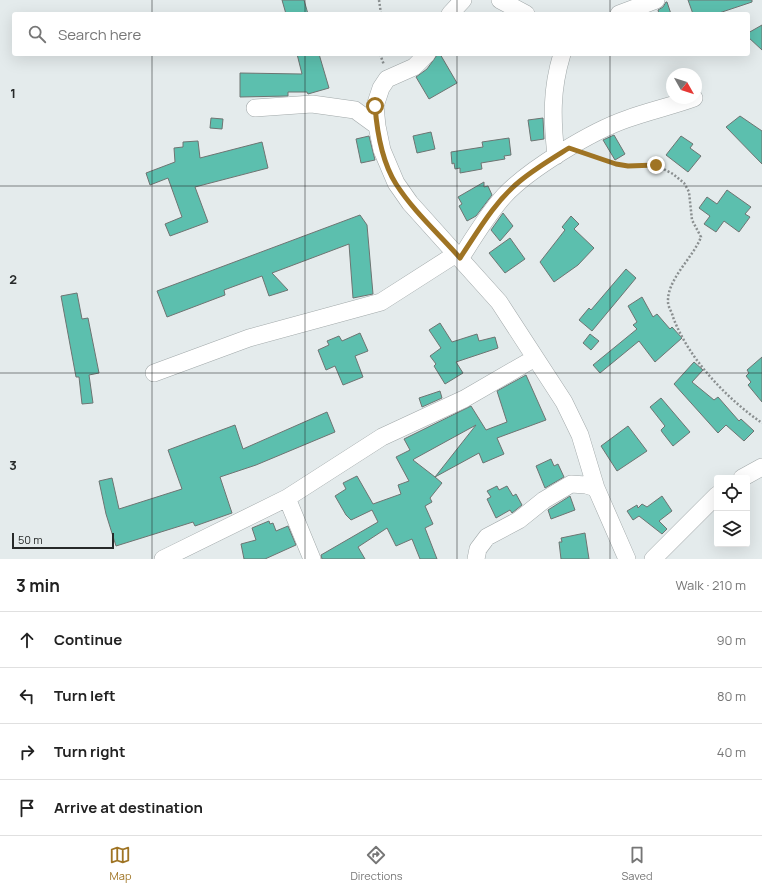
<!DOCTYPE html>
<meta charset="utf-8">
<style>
body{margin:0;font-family:Manrope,sans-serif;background:#f2f2f2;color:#222}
.controls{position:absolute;right:12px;bottom:12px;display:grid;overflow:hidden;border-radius:4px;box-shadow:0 4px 16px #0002}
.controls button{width:36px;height:36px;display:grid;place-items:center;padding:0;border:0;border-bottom:1px solid #e0e0e0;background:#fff;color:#222;font:20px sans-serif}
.compass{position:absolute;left:666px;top:68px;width:36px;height:36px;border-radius:50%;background:#fff;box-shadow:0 4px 16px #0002;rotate:129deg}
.scale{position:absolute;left:12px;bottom:10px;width:102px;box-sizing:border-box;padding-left:4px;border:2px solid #262929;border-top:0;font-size:11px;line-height:14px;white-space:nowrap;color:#262929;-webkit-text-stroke:3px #e4ebec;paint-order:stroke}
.stop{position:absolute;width:12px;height:12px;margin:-9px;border:3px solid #9f7424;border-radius:50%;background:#fff}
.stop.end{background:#9f7424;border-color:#fff;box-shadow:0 1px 4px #0008}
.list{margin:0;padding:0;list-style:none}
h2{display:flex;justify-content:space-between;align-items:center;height:52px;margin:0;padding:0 16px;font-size:17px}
h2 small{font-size:13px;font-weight:400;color:#767676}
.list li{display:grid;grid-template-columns:26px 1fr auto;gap:12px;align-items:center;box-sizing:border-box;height:56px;padding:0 16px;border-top:1px solid #e0e0e0}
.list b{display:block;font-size:15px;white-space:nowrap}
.list em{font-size:13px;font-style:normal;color:#767676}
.icon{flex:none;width:22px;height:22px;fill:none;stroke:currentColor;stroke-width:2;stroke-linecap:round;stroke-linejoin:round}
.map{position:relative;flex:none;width:762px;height:559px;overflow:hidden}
.search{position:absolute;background:#fff;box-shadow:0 4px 16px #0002;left:12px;right:12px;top:12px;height:44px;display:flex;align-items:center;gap:10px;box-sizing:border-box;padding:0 14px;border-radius:4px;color:#767676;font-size:15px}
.sheet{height:276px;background:#fff}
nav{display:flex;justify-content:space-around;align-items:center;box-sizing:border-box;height:56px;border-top:1px solid #e0e0e0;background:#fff;font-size:11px;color:#767676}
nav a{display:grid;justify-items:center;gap:2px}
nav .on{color:#9f7424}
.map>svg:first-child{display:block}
.building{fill:#5cbfae;stroke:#6e7472;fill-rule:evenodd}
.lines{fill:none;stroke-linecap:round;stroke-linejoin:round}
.minor-casing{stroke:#a1a8a9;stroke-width:18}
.path{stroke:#8a8f90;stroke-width:2.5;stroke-dasharray:2 2;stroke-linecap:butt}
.minor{stroke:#fff;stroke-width:17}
.route{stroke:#9f7424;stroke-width:5}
.grid{fill:none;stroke:#262929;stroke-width:1;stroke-opacity:0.55}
.grid-label{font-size:13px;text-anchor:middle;font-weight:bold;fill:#262929;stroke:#e4ebec;stroke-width:3;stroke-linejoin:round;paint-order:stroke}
</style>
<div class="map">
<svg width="762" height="559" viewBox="0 0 762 559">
<rect width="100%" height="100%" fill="#e4ebec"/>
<path class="building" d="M282 0H304L308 14H286Z
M688 0H752V2L716 14H693Z
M666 2H667L671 14H659L658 10 663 7Z
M762 25V50L748 37V33Z
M297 54H319L329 88 308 94 307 92H288V96L240 97V73L302 74Z
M440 54 457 83 429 99 416 77 427 69 437 55Z
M740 116 762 131V164L726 127Z
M211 118 223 119 222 129 210 128Z
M543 118 544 139 531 141 528 120Z
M431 132 435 149 417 153 413 136Z
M614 135 625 154 615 160 603 140Z
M369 136 375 160 361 163 356 139Z
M681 136 693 144 690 148 701 156 688 172 666 155Z
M509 138 511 155 504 156 505 159 481 163 482 169 460 173V168L455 169 454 163 452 164 451 152 483 147 482 142Z
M198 141 200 158 262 142 268 168 195 187 208 222 170 236 165 224 182 217 168 178 150 185 146 173 175 162 174 148 183 147V142Z
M484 182V187L488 186 492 195 476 216 467 221 459 206 462 204 458 197Z
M727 190 751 207 745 214 750 217 739 232 724 221 716 232 704 224 710 216 699 208 707 197 717 204Z
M503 213 513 226 500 241 491 230Z
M360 215 367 225 373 294 353 298 349 244 272 273 288 290 269 296 262 276 224 290 225 295 167 317 157 291Z
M571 216 579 224 574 229 594 248 578 265 554 282 540 262 565 230 562 227Z
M510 238 525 259 505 273 489 253Z
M626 269 636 278 592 331 579 320 589 308 591 310Z
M77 293 82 319 88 318 99 373 89 375 93 403 82 404 79 377H76L61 296Z
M642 297 653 317 657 314 670 329 672 327 682 338 655 362 639 341 600 373 593 365 637 329 633 325 637 322 628 306Z
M440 323 452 342 477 334 479 341 495 337 498 348 456 362 463 373 445 384 434 366 436 364 430 356 441 348 429 330Z
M360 333 368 351 355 356 363 377 343 385 335 366 326 370 318 350 329 345 327 341 339 336 342 341Z
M590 334 599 341 591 350 583 343Z
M762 357V402L748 385 751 382 746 376 749 373 747 370Z
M694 362 703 370 692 382 714 400 718 397 739 421 741 419 754 431 744 441 726 425 718 433 674 384Z
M526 375 546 420 497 438 504 454 483 463 479 453 435 477 442 483 430 498 432 502 425 506 433 524 425 528 437 559H420L412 539 396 546 387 528 358 547 365 559H322L321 555 378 522 372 510 351 520 346 515 335 496 346 489 343 483 357 476 373 504 401 494 398 485 409 481 396 457 410 450 404 439 471 406 486 430 507 422 497 391ZM476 425 435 477 413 460 414 459Z
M440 391 442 398 422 407 419 398Z
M661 398 690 432 673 446 662 432 661 430 665 426 650 407Z
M327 412 335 432 256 465 220 477 232 513 195 526 193 522 116 546 106 514 99 481 112 478 119 509 182 489 168 450 235 425 243 449Z
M628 426 647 451 617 471 601 446Z
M551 459 554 466 558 464 564 477 545 488 536 466Z
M497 486 499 490 507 486 513 496 516 494 522 505 512 513 510 510 496 518 487 499 491 497 487 491Z
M570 496 575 510 551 519 548 510Z
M662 496 672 511 659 521 667 529 662 534 639 516 633 520 627 511 637 505 638 508 642 504 647 507Z
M269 521 270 524 273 523 276 531 288 526 296 545 265 559H244L241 544 256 540 252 528Z
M585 533 589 559H561L559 542H562L561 538Z"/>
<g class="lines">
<defs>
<path id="minor" d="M500 0 526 14
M450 14 463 0
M619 14 656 0
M427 54 414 67 387 79 381 88 375 106 377 126 382 150 396 183 410 203 499 302 564 402 580 435 596 488 627 559
M255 108 312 104 355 110 377 126
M556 156C552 119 551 90 562 54
M460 259C474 237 487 215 504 196 529 169 592 131 627 119 649 111 672 106 694 98
M154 373 249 338 381 302 456 254
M742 478 762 467
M287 498 312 559
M163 559 287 498 382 437 464 399 535 358
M476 559 478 549 487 537 519 520 544 500 571 484 586 485 596 488
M653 559 717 495"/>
</defs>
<use href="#minor" class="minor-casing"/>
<path class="path" d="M379 0 381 14
M380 54 384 65
M587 154 616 164 628 166 656 165 673 174 684 183 689 192 692 220 701 237C693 258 667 279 668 302 668 307 672 312 673 317 688 358 726 398 762 423"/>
<use href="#minor" class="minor"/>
</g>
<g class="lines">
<path class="route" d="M375 106C377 132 382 162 396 184 414 212 439 234 460 258 478 231 495 201 520 181 536 168 553 158 569 148L616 164 628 166 656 165"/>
</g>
<path class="grid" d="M152 0V14M305 0V14M457 0V14M610 0V14M152 54V559M305 54V559M457 54V559M610 54V559M0 186H762M0 373H762"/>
<g class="grid-label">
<text x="13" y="98">1</text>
<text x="13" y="284">2</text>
<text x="13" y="470">3</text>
</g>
</svg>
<div class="controls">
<button><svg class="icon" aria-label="locate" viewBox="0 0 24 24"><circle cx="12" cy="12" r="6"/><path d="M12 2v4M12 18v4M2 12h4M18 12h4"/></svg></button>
<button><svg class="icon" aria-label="layers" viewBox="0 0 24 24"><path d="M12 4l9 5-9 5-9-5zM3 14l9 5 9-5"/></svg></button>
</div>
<svg class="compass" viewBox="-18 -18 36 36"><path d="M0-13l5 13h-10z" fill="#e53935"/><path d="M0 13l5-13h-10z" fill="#767676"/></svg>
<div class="scale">50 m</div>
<div class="stop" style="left:375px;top:106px"></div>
<div class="stop end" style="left:656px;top:165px"></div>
<div class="search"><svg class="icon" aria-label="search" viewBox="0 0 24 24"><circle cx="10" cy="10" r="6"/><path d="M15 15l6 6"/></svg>Search here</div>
</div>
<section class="sheet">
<h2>3 min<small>Walk · 210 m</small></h2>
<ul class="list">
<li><svg class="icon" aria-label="ahead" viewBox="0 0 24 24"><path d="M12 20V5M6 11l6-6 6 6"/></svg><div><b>Continue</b></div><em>90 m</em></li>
<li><svg class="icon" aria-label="left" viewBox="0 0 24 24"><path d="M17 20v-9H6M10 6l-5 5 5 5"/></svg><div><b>Turn left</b></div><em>80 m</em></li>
<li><svg class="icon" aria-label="right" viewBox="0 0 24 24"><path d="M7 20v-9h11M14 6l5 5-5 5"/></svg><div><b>Turn right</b></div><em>40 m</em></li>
<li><svg class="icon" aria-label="arrive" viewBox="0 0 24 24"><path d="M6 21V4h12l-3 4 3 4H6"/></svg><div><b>Arrive at destination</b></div></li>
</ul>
</section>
<nav>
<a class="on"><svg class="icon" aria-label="map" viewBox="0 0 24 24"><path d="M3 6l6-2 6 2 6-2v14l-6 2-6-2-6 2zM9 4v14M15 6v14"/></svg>Map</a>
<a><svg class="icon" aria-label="directions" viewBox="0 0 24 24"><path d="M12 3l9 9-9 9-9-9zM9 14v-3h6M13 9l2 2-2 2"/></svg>Directions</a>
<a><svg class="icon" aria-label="saved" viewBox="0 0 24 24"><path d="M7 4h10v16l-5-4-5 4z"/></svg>Saved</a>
</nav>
